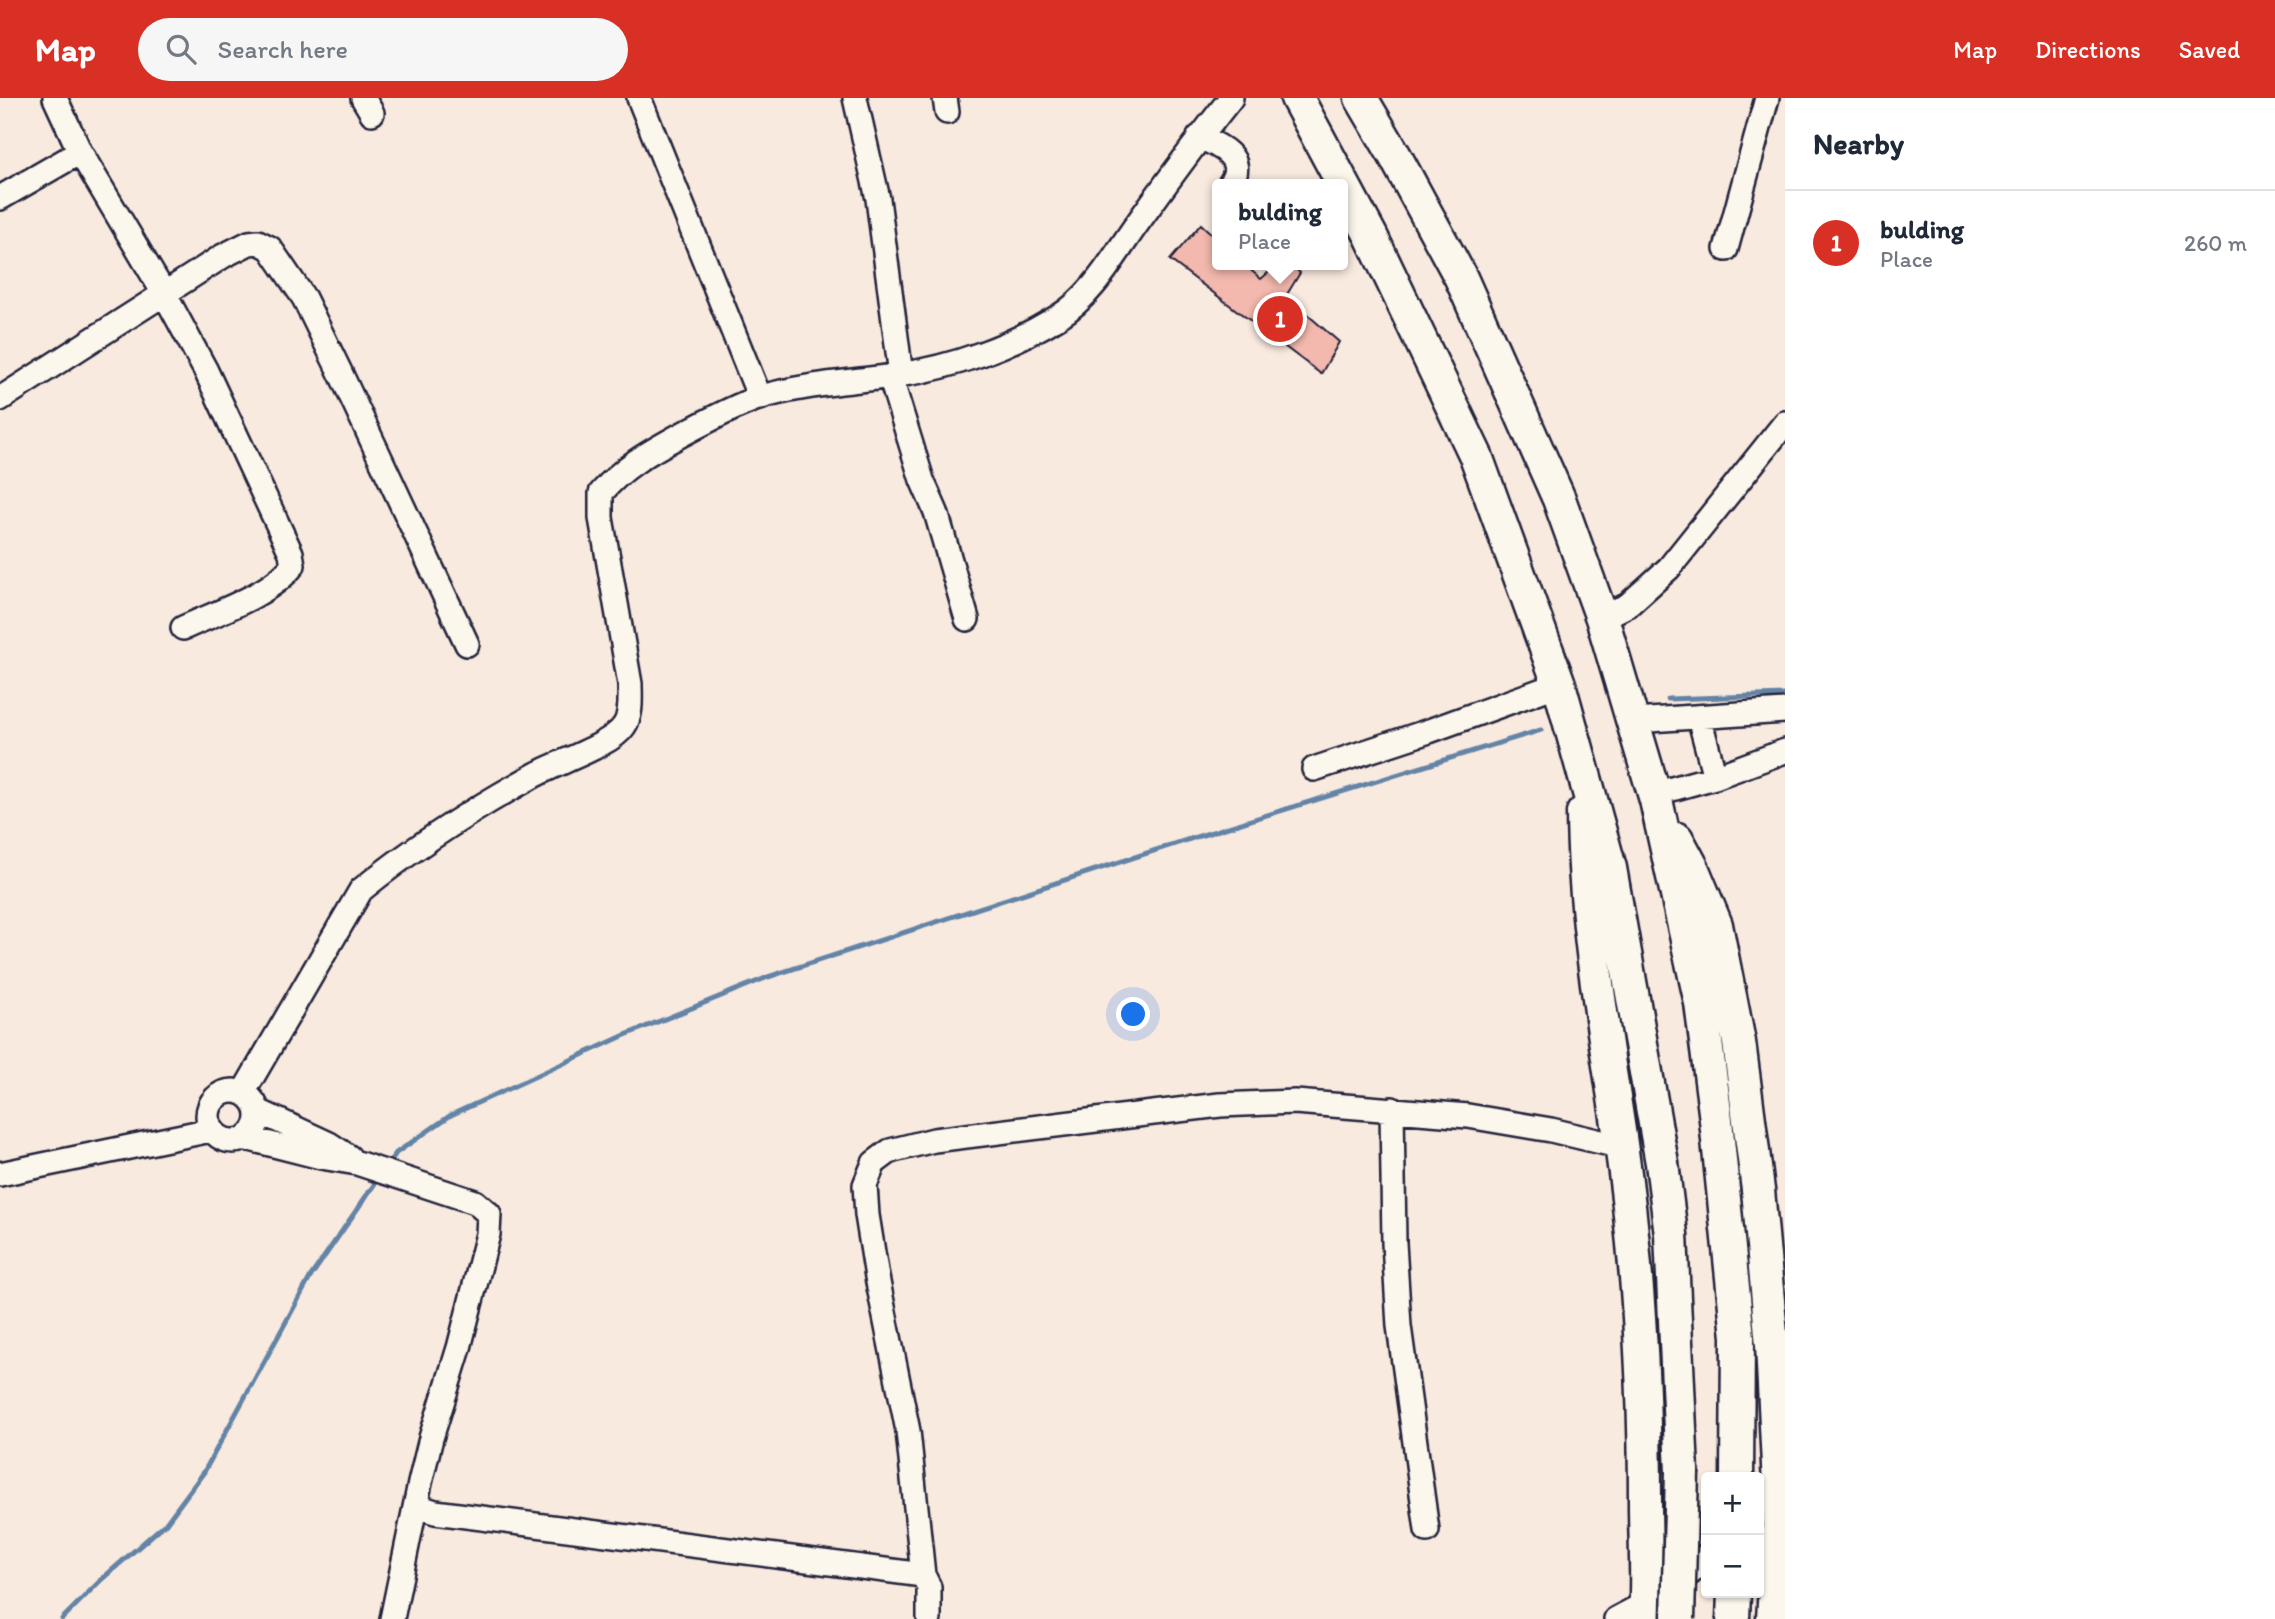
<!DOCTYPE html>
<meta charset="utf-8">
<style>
body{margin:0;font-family:Itim,sans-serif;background:#f6f6f7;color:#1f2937}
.controls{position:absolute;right:21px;bottom:21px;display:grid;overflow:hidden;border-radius:7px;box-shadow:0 2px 5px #0004}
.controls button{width:63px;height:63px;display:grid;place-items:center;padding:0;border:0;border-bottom:2px solid #e0e1e3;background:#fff;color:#1f2937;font:35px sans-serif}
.you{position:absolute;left:1134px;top:917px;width:24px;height:24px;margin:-18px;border:5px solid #fff;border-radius:50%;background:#1a73e8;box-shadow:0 0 0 10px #1a73e833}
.badge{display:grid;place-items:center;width:46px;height:46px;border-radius:50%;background:#d93025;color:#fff;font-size:23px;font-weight:700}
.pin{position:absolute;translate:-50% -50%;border:4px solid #fff;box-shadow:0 2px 7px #0006}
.popup{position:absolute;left:1212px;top:81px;width:136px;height:91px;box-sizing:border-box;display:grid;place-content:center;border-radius:7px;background:#fff;filter:drop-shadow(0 2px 5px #0005);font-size:23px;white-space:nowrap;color:#747a83}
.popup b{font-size:26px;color:#1f2937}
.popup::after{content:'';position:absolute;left:50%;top:100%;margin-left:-14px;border:14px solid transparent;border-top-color:#fff}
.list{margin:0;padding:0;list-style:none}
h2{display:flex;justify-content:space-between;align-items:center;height:91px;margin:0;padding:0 28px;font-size:30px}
h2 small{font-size:23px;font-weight:400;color:#747a83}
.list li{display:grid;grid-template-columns:46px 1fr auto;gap:21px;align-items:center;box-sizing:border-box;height:105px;padding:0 28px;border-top:2px solid #e0e1e3}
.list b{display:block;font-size:26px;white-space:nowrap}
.list p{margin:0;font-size:23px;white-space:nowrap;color:#747a83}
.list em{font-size:23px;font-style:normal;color:#747a83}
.icon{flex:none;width:38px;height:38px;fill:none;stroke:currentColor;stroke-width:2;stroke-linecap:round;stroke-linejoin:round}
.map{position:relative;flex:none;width:1785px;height:1521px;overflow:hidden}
header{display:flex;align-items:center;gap:42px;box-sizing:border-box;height:98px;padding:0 35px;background:#d93025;color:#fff}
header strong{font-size:33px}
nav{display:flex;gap:38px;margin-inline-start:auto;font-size:24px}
.search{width:490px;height:63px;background:#f6f6f7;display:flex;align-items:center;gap:18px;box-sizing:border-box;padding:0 24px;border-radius:38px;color:#747a83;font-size:26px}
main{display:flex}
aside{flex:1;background:#fff}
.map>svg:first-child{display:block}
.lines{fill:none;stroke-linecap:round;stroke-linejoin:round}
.stream{stroke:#6484a6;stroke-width:5}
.building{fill:#f3b8ae;stroke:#22223b;stroke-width:2}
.minor-casing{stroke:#22223b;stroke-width:28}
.highway-casing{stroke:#22223b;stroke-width:37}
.minor{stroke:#fbf7ec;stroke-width:23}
.highway{stroke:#fbf7ec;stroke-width:32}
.highway-bridge-casing{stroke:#22223b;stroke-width:37;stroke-linecap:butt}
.highway-bridge{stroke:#fbf7ec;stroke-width:32}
</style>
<header>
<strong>Map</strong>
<div class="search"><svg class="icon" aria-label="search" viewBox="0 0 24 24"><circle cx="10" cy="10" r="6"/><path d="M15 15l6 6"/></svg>Search here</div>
<nav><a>Map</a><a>Directions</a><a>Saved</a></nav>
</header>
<main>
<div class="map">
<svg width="1785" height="1521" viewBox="0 0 1785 1521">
<rect width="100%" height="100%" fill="#f9eae0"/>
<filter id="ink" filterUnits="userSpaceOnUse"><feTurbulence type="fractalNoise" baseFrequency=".0143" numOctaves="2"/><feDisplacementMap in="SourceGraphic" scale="14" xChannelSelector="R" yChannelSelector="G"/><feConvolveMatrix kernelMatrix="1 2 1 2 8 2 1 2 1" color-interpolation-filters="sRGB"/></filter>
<g filter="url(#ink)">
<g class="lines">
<path class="stream" d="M1668 601 1785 597
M388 1067 396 1055 451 1017 623 938 768 879 1193 740 1541 632
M62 1521 102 1481 166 1425 204 1374 311 1178 380 1078"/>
</g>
<path class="building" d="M1201 126 1217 141V167H1245L1261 181 1277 167H1292L1300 175 1286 198 1339 244 1321 276 1170 162Z"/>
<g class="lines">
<defs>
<path id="minor" d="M55 0 80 54 165 197 206 273 291 455 293 467C272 496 216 515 183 530
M363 0 372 15
M639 0 760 300
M855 0 878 101 901 277
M945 0 947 14
M1199 39C1219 47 1248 60 1230 86
M0 100 80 54
M1726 151 1767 0
M890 278 922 382 936 414 967 521
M0 301 223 158 249 145 258 144 270 150 304 200 340 274 467 546
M1602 520 1628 507 1669 470 1785 325
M1699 619 1715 679
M1634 623 1785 613
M1314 671 1429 633 1559 586
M1654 696 1715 679 1785 653
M208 1018a25 25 0 1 1 50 0a25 25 0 1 1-50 0Z
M243 995 361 792C415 748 475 710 535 677 556 665 612 647 624 628 632 617 630 599 630 586L601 420V395C623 369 648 355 677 339 704 325 730 310 758 300 804 286 853 284 899 277 954 269 1011 248 1058 219 1094 197 1115 156 1139 123 1169 81 1199 40 1231 0
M1392 1011 1394 1145 1399 1228 1427 1432
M258 1013 329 1046 349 1059
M246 1040 321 1059 357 1065 475 1104 489 1116 488 1136 459 1250 431 1340 420 1385 392 1521
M0 1076 211 1032
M1759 1405 1770 1404 1780 1408
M417 1408 435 1414 923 1477
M929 1521V1489L923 1477 908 1333 877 1179 867 1117 865 1087 874 1065 890 1053 934 1042 1145 1016 1220 1007 1295 1004 1468 1018 1551 1032 1622 1049
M1616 1521C1649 1503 1683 1488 1706 1458"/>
<path id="highway" d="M1297 0 1371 138 1476 358 1559 586 1610 770 1662 1065 1671 1136 1682 1374
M1361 0 1395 58 1461 180 1559 401 1602 520 1656 702 1701 905 1716 1022 1738 1239 1737 1379
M1583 715C1584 827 1605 936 1621 1046 1638 1164 1645 1285 1645 1405 1645 1443 1648 1483 1645 1521
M1677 741 1691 767 1716 827 1739 944 1758 1092 1772 1247 1780 1408 1773 1521
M1733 1521 1734 1495"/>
</defs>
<use href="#minor" class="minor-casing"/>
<use href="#highway" class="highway-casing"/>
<use href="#minor" class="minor"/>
<use href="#highway" class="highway"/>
<defs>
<path id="highway-bridge" d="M1678 1521 1682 1374"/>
</defs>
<use href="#highway-bridge" class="highway-bridge-casing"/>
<use href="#highway-bridge" class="highway-bridge"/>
</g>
</g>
</svg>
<div class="controls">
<button>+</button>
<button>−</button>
</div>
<div class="you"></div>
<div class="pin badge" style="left:1280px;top:221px">1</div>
<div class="popup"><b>bulding</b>Place</div>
</div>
<aside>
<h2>Nearby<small></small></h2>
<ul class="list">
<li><span class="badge">1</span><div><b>bulding</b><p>Place</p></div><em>260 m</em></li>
</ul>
</aside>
</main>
